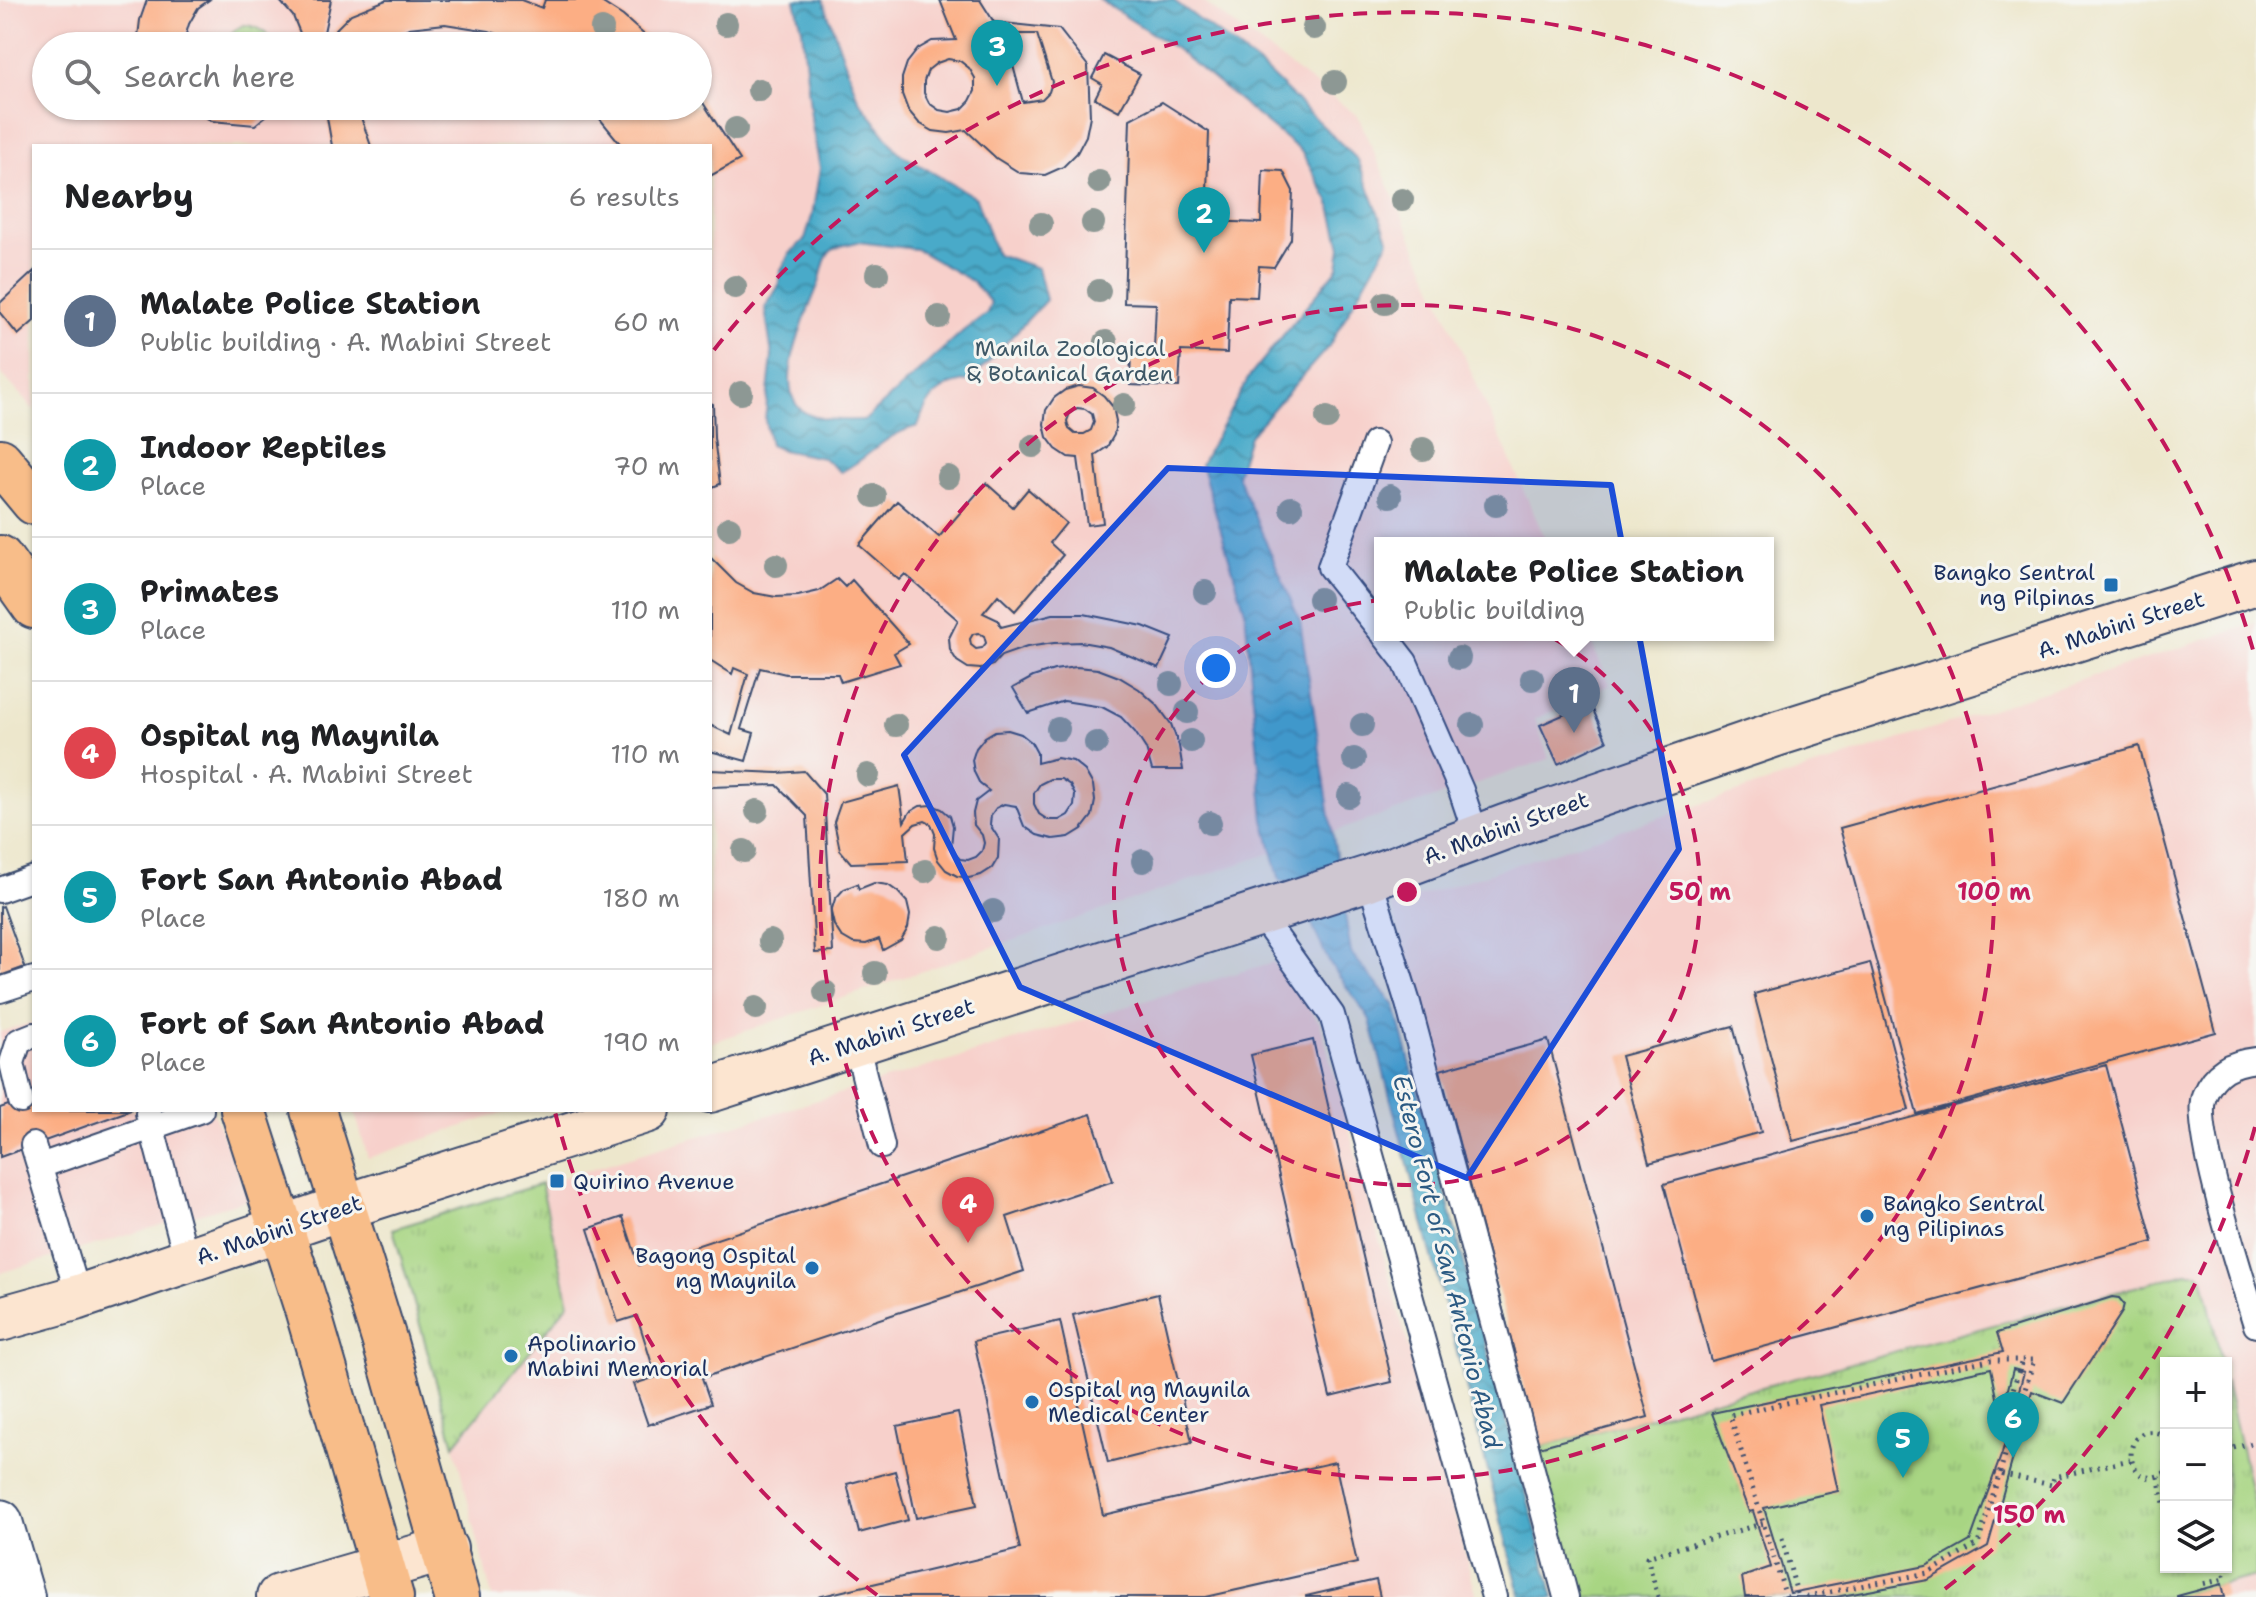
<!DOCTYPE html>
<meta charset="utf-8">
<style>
body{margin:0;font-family:"Shantell Sans",sans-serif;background:#f6f6f6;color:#202124}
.controls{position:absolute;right:24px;bottom:24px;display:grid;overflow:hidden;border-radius:0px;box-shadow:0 2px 6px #0004}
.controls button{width:72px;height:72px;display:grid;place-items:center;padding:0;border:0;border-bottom:2px solid #e0e0e0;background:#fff;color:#202124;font:40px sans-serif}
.you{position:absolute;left:1216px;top:668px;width:28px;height:28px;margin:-20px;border:6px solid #fff;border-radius:50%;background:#1a73e8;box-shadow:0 0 0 12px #1a73e833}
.badge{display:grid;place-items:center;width:52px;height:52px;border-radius:50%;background:#1f6fb2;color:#fff;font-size:26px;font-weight:700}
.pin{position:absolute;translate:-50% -66px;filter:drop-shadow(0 2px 4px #0008)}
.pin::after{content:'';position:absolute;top:42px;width:28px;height:24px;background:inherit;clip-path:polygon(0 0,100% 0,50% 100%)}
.popup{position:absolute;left:1374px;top:537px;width:400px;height:104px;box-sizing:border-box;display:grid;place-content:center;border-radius:0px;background:#fff;filter:drop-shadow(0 2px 6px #0005);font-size:26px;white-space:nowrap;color:#757577}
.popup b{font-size:30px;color:#202124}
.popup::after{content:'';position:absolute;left:50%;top:100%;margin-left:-16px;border:16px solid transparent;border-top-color:#fff}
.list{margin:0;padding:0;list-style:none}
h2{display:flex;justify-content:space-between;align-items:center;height:104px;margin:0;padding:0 32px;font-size:34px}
h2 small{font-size:26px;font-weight:400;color:#757577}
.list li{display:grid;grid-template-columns:52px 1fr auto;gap:24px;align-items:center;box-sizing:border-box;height:144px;padding:0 32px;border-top:2px solid #e0e0e0}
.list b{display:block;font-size:30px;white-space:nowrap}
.list p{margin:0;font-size:26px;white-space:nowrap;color:#757577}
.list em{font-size:26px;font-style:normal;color:#757577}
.icon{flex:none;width:44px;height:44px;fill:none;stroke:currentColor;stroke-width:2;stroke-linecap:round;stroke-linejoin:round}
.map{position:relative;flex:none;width:2256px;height:1597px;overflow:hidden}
.search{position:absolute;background:#fff;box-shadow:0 2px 6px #0004;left:32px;top:32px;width:680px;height:88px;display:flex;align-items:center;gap:20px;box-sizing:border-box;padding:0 28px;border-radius:44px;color:#757577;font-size:30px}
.panel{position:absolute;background:#fff;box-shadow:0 2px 6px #0004;left:32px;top:144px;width:680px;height:968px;border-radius:0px}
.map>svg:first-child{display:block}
.built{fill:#f7d0cb;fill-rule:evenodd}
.grass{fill:url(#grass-dots);stroke:#628270;stroke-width:2}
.park{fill:url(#park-tufts);stroke:#628270;stroke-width:2}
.water{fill:url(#water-waves);stroke:#326c94;stroke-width:2;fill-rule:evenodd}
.building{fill:#fcae84;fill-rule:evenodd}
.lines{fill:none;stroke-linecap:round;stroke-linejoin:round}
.lane-casing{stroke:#3a4b6e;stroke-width:28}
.street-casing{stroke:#3a4b6e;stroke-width:48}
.secondary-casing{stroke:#3a4b6e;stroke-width:48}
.primary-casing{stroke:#3a4b6e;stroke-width:48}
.path{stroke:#3a4b6e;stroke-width:5;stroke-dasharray:2 6;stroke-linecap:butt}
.lane{stroke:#fff;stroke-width:24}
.street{stroke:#fff;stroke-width:44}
.secondary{stroke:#fce5d0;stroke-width:44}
.primary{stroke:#f8bd89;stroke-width:44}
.tree{fill:#8d9894}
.marked{fill:#1d4ed8;fill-opacity:0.2;stroke:#1d4ed8;stroke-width:6;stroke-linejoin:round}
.ring{fill:none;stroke:#c2185b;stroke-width:4;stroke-dasharray:14 10}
.poi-dot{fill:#1f6fb2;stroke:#f6f6f2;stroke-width:3}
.labels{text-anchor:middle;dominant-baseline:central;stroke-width:6;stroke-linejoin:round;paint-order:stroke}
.park-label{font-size:22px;fill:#3e5867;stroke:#f6f6f2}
.poi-label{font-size:22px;fill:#1b2f5e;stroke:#f6f6f2;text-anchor:start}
.street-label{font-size:22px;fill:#1b2f5e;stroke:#f6f6f2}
.water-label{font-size:24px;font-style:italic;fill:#2b5a83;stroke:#f6f6f2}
.centre{fill:#c2185b;stroke:#f6f6f2;stroke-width:4}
.ring-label{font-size:24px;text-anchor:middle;font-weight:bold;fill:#c2185b;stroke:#f6f6f2;stroke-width:6;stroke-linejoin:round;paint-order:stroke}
</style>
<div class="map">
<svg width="2256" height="1597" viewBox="0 0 2256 1597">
<defs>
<pattern id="grass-dots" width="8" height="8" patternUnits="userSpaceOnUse" patternTransform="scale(2)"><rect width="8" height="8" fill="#a8d583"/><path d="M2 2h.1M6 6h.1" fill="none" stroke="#90b774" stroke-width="1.8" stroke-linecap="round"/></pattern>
<pattern id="park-tufts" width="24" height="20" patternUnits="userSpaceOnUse" patternTransform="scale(2)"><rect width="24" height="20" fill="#a8d583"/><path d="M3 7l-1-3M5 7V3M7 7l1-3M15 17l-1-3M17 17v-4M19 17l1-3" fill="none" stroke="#90b774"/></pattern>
<pattern id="water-waves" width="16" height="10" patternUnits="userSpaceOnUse" patternTransform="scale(2)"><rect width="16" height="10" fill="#4aaac9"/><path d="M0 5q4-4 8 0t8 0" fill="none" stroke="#3d8ba6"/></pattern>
</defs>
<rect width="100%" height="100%" fill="#f6f6f2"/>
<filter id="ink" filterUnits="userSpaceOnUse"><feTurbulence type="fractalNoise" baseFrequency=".0125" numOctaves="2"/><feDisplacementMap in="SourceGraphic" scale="16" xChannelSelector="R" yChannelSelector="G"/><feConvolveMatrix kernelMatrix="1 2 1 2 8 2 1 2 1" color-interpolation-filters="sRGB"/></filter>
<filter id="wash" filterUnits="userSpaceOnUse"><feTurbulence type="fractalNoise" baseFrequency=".006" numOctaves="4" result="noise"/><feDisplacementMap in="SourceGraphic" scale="32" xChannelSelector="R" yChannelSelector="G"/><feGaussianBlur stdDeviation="1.8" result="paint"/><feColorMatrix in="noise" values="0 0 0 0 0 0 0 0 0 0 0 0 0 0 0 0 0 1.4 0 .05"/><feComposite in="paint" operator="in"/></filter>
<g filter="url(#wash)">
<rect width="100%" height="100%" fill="#ede7cc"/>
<path class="built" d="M0 0H1201L1358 116 1547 543H1380V635H1588L1610 685 1535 719 1549 759 710 1043V146H34V410L0 372ZM46 46H698V106H46Z
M2256 623V1597H1580L1440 1070 1392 905ZM2166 1363H2226V1567H2166Z
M1273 962 1320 1023 1477 1597H492L454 1445 569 1303 541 1184Z
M34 1022V1110H212L249 1199 0 1273V1032Z
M354 1110H511L368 1158Z"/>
<path class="grass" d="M244 25C258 26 269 31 271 46H225C229 34 233 30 244 25Z"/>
<path class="park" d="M541 1184 569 1303 454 1445 393 1229Z
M2187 1273H2198L2203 1278 2222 1363H2166V1567H2226V1381L2256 1514V1576L2173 1597H1580L1539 1447Z"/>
<path class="water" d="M795 0H823L858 99 899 153 976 198 996 254 1038 268 1046 300 971 380C942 383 926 398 918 426 880 436 873 456 841 472L823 458 782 450 770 445 765 420 772 356 765 308 778 287 781 270 789 254 805 239 812 216 820 168 812 126 802 29ZM858 242 916 249 973 282 991 303 987 313 963 331 865 420C847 420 813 423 799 408 774 381 808 311 819 283 822 274 823 260 829 253 835 246 849 244 858 242Z
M1100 0H1173L1263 68 1358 160 1389 241 1329 346 1249 436 1237 475 1300 621 1351 953 1395 1006 1554 1597H1521L1370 1020 1329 962 1292 882 1280 881 1264 820 1245 611 1201 464 1249 377 1338 268 1341 247 1330 203 1301 151 1176 49Z"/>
<g id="blocks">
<path class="building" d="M147 0H209L198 8 189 24 184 41 137 45 140 20Z
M279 0H331L321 46H300V33L293 16Z
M386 0H521L542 8 545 0H598L623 16 657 46H532L489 31 445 24 409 28 383 40 378 46H328L334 31 351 14Z
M940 0H980L994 22 1059 29 1088 66 1090 116 1086 136 1077 153 1063 167 1045 175 1020 173 996 158 966 130 949 133 933 131 919 123 908 110 902 94V78L907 63 918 49 932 41 956 40ZM1015 34H1037L1052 82 1049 92 1042 99 1023 102 1006 40ZM948 59 960 61 969 68 975 78V91L970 101 962 109 950 112 939 110 929 103 924 93V81L928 70 937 63Z
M1104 55 1140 74 1119 111 1095 98 1102 84 1092 78Z
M698 95 740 160 710 176V146H622L600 119 610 106H698Z
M1162 102 1209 132 1206 221 1261 223 1263 170 1283 171 1293 191 1291 239 1274 267 1259 266 1257 297 1229 296 1227 353 1181 351 1179 387 1130 385 1131 349H1154L1156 304 1124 303 1130 119Z
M186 106H278L255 125 212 121Z
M325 106H357L371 146H332Z
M34 271V321L18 335 0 313V303Z
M1079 386 1093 388 1104 396 1113 407 1116 421 1114 435 1107 447 1095 455 1103 523 1087 525 1078 458 1068 457 1056 449 1047 437 1044 424 1046 410 1054 398 1065 390ZM1077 408 1085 409 1092 414 1094 422 1091 430 1084 434H1075L1069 429 1067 421 1070 413Z
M710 403 713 404 714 438 720 484 710 488Z
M986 483 1013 507 1028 489 1066 523 1050 543 1063 555 1015 611 998 595 983 613 998 620 1001 627 1053 614H1084L1143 626 1173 638 1159 668 1109 647 1081 642 1054 643 1027 647 1001 656 993 665 981 669 968 668 957 661 950 650 949 638 958 620 905 574 899 580 859 545 897 501 939 537ZM979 633 984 636 986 643 982 648 976 649 971 645 970 639 973 634Z
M710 557 736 583 754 593 776 597 798 596 819 591 837 579 845 587 852 580 909 644 894 653 900 664 841 682 838 674H786L760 668 741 729 754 733 746 761 710 751V725L731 735 748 674 734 668 732 674 710 660Z
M1076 667 1098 669 1119 677 1139 689 1157 705 1171 724 1179 746 1183 770H1152L1146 749 1135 732 1121 717 1102 707 1064 701 1028 713 1013 688 1033 677 1054 670Z
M1590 703 1607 741 1558 764 1540 725Z
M1008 730 1021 734 1031 742 1037 753V763L1057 758 1073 761 1085 771 1093 785 1095 801 1092 816 1082 829 1069 837 1053 839 1037 835 1024 826 1016 806 1004 804 996 808 991 815 990 825 999 839 998 858 992 868 981 875 969 878 957 876 946 870 938 860 934 848 935 834 931 824 925 821 915 824 905 833 908 861 851 863 840 850 834 822 841 802 899 786 904 822 910 812 920 806 932 805 942 809 950 816 953 826 951 847 954 853 960 859 968 860 976 857 982 851 984 843 982 835 974 825 973 813 976 801 989 791 980 784 974 772 972 760 976 748 985 737 995 731ZM1050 779H1061L1070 785 1075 795 1074 806 1068 815 1059 820H1048L1039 814 1034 804V793L1040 784Z
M2139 746 2216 1032 1917 1114 1840 828Z
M710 770 778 773 804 771 824 794 833 952 815 953 807 816 777 785 710 787Z
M874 883 888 885 898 892 907 902 910 915 908 928 901 940 883 950 879 939 866 944 853 943 841 936 834 925 831 912 835 899 844 889 857 884 859 889Z
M3 906 25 967 0 976V907Z
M1870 963 1909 1110 1793 1141 1754 994Z
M1733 1026 1761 1132 1649 1163 1621 1056Z
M1313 1040 1392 1382 1330 1397 1251 1055Z
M1548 1040 1648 1417 1539 1447 1440 1070Z
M2106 1065 2153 1242 1711 1361 1664 1184Z
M34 1096V1110H131L0 1157V1108Z
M1091 1114 1113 1181 1007 1217 1024 1271 702 1378 711 1404 648 1425 634 1384 656 1377 637 1316 618 1322 588 1229 623 1217 639 1265Z
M1158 1294 1192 1442 1108 1463 1073 1315Z
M2112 1297 2119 1298 2124 1304 2122 1312 2063 1403 2032 1391 1988 1546 1928 1580 1836 1597H1745L1742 1577 1771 1567 1753 1511 1749 1512 1712 1413 2003 1352 1997 1333ZM1991 1368 1999 1407 1996 1410 1999 1412 2003 1409 2013 1369 2024 1372 2002 1453 1970 1541 1926 1566 1790 1593 1764 1508 1838 1491 1819 1405Z
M1060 1321 1103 1515 1335 1462 1357 1563 1206 1597H818L1020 1549 974 1341Z
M958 1413 977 1505 916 1518 897 1426Z
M895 1471 908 1520 859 1533 847 1484Z
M1376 1580 1380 1597H1306V1596Z
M2222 1584 2225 1597H2177V1596Z"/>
</g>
</g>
<g filter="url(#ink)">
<use href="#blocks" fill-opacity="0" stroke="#3a4b6e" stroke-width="2"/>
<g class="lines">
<defs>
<path id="lane" d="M1375 443 1330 567 1380 630
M1384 635 1405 662 1461 790 1477 838
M1369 878 1408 1003 1566 1597
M0 890 34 878
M1259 913 1332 1015 1494 1597
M0 990 34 979
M856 1043 882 1146
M2256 1060C2231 1063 2214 1071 2204 1096 2192 1128 2244 1285 2256 1325
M21 1101 12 1063 19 1041 34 1035
M148 1113 187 1261
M33 1145 79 1297
M40 1166 201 1110"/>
<path id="street" d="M0 1522 22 1597"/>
<path id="secondary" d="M710 1090 1369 878 1505 827 1779 733 2256 582
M0 1319 79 1297 344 1207 648 1110
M279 1597 445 1549"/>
<path id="primary" d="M0 461 34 502
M0 558 34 606
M243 1110 308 1312 391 1597
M313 1110 384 1339 457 1597"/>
</defs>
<use href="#lane" class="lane-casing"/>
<use href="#street" class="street-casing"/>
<use href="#secondary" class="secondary-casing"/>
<use href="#primary" class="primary-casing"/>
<path class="path" d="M2004 1419 2022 1360
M2166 1436C2117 1412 2122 1499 2166 1472
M2226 1450 2256 1442
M1994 1473 2052 1485 2054 1477 2130 1460
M2158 1477 2166 1511
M1782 1538 1798 1597
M2203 1590 2202 1584 2225 1579 2222 1567
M1658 1597 1647 1557 1768 1522
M1786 1597 1730 1415 1989 1360H2034L1978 1544 1928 1573 1803 1597"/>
<use href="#lane" class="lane"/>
<use href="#street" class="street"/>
<use href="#secondary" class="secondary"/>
<use href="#primary" class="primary"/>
</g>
<g class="tree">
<circle cx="726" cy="24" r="12"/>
<circle cx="1314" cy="28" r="12"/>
<circle cx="602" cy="29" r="12"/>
<circle cx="1335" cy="82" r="12"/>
<circle cx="759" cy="90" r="12"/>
<circle cx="736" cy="129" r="12"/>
<circle cx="1099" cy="182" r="12"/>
<circle cx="1402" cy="200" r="12"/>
<circle cx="1093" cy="223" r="12"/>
<circle cx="1041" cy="224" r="12"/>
<circle cx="877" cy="274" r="12"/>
<circle cx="735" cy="287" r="12"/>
<circle cx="1099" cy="291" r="12"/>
<circle cx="1385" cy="303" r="12"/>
<circle cx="939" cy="317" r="12"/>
<circle cx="1106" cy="342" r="12"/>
<circle cx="741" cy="393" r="12"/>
<circle cx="1124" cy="405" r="12"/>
<circle cx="1327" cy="418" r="12"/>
<circle cx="1033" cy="446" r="12"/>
<circle cx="1423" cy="449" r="12"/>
<circle cx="948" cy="477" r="12"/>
<circle cx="874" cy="496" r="12"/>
<circle cx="1390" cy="496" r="12"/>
<circle cx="1496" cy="505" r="12"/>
<circle cx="1291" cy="508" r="12"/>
<circle cx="729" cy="528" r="12"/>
<circle cx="776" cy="565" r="12"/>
<circle cx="1205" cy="592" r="12"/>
<circle cx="1319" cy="599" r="12"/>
<circle cx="1459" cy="658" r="12"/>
<circle cx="1532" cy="679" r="12"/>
<circle cx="1171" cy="684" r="12"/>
<circle cx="1187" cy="712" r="12"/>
<circle cx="896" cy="725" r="12"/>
<circle cx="1362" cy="725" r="12"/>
<circle cx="1472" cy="725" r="12"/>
<circle cx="1058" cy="729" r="12"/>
<circle cx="1191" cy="741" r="12"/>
<circle cx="1096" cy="743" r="12"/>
<circle cx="1354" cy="759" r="12"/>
<circle cx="868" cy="775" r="12"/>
<circle cx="1349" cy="796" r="12"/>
<circle cx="757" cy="811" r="12"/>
<circle cx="1210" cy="823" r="12"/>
<circle cx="744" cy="851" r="12"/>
<circle cx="1143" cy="861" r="12"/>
<circle cx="925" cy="871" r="12"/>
<circle cx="993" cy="911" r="12"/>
<circle cx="939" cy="937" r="12"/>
<circle cx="770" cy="941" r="12"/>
<circle cx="875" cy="973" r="12"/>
<circle cx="825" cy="992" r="12"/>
<circle cx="756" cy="1008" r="12"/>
</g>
</g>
<path class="marked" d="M1168 468 1611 485 1679 849 1467 1178 1020 987 904 755Z"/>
<g class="ring">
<circle cx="1407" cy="892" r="293"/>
<circle cx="1407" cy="892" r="587"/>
<path d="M2255 1127A880 880 0 0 1 1937 1595M877 1595A880 880 0 0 1 555 1112M714 350A880 880 0 0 1 2255 657"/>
</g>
<g class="poi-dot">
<rect x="2103" y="577" width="16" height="16" rx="4"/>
<rect x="549" y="1173" width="16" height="16" rx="4"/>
<circle cx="1867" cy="1216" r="8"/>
<circle cx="812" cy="1268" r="8"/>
<circle cx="511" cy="1356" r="8"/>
<circle cx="1032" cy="1402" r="8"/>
</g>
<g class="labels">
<g class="park-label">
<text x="1070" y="348">Manila Zoological<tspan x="1070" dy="25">&amp; Botanical Garden</tspan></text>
</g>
<g class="poi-label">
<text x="2095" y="572" text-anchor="end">Bangko Sentral<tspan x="2095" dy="25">ng Pilpinas</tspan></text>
<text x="573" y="1181">Quirino Avenue</text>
<text x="1883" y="1203">Bangko Sentral<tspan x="1883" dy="25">ng Pilipinas</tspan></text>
<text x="796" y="1255" text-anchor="end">Bagong Ospital<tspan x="796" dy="25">ng Maynila</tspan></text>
<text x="527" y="1343">Apolinario<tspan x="527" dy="25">Mabini Memorial</tspan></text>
<text x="1048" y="1389">Ospital ng Maynila<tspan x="1048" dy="25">Medical Center</tspan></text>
</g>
<g class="street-label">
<text transform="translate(2121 625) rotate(-18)">A. Mabini Street</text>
<text transform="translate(1506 828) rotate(-20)">A. Mabini Street</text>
<text transform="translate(891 1032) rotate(-18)">A. Mabini Street</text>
<text transform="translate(279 1230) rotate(-19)">A. Mabini Street</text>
</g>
<g class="water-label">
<text transform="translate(1447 1262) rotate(76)">Estero Fort of San Antonio Abad</text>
</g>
</g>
<circle cx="1407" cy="892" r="12" class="centre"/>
<g class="ring-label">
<text x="1700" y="900">50 m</text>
<text x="1994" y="900">100 m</text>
<text x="2029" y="1523">150 m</text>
</g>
</svg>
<div class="controls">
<button>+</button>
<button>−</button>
<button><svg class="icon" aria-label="layers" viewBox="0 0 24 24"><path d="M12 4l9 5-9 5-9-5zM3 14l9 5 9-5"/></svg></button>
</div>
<div class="you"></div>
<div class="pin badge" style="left:1574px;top:733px;background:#5c6f8a">1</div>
<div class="popup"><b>Malate Police Station</b>Public building</div>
<div class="pin badge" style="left:1204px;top:253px;background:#0f9aa8">2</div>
<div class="pin badge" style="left:997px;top:86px;background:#0f9aa8">3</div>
<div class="pin badge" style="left:968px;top:1243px;background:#e0444e">4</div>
<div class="pin badge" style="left:1903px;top:1478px;background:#0f9aa8">5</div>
<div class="pin badge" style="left:2013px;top:1458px;background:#0f9aa8">6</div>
<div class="search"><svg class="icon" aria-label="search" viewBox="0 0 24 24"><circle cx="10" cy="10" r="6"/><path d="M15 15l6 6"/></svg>Search here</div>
<section class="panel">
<h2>Nearby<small>6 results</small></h2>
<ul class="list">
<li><span class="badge" style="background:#5c6f8a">1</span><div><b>Malate Police Station</b><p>Public building · A. Mabini Street</p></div><em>60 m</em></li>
<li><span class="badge" style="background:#0f9aa8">2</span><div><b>Indoor Reptiles</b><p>Place</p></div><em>70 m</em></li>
<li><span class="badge" style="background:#0f9aa8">3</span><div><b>Primates</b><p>Place</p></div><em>110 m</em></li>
<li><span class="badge" style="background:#e0444e">4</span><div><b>Ospital ng Maynila</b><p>Hospital · A. Mabini Street</p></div><em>110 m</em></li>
<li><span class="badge" style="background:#0f9aa8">5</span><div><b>Fort San Antonio Abad</b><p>Place</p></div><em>180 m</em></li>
<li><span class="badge" style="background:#0f9aa8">6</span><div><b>Fort of San Antonio Abad</b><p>Place</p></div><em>190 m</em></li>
</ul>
</section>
</div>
